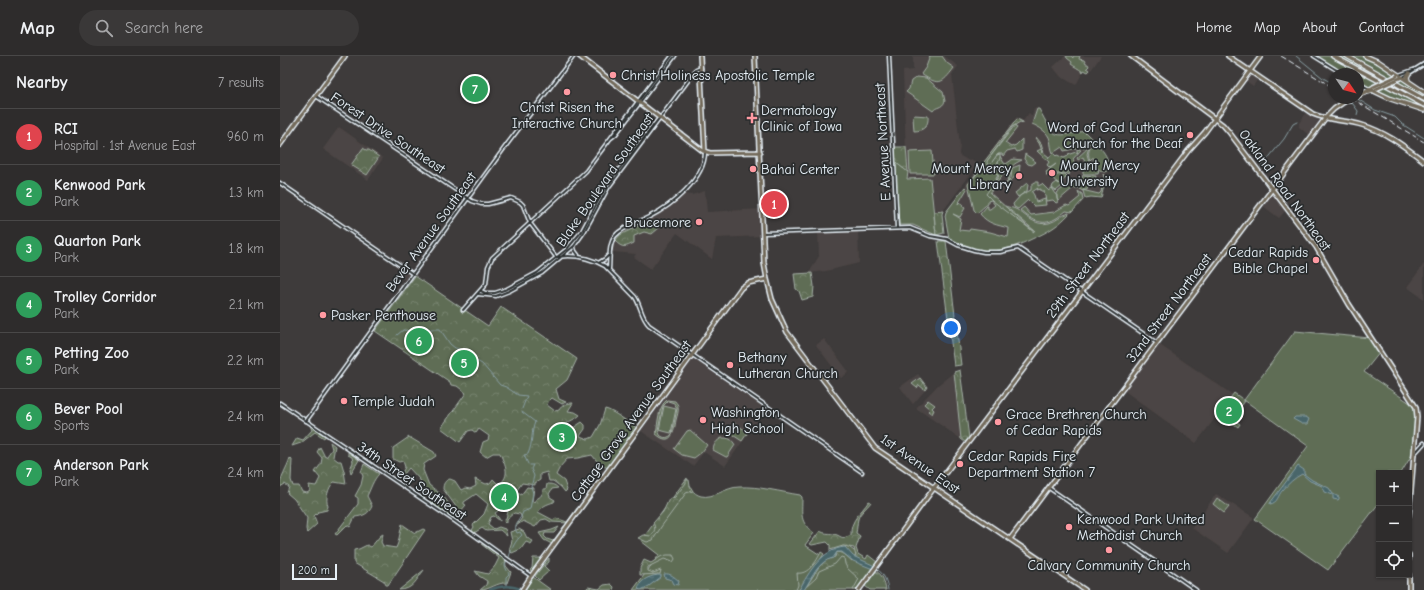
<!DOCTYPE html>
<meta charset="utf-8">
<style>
body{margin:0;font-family:"Comic Neue",sans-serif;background:#3a3838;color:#f1f3f6}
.controls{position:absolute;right:12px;bottom:12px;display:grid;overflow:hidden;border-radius:0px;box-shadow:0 1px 3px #0004}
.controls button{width:36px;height:36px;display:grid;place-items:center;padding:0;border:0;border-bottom:1px solid #494848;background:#2e2c2c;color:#f1f3f6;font:20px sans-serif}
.compass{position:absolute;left:1048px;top:12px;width:36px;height:36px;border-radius:50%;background:#2e2c2c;box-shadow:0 1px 3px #0004;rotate:125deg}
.scale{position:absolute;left:12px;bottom:10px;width:45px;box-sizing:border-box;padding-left:4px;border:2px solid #e8f1f8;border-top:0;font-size:11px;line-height:14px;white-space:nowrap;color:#e8f1f8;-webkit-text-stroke:3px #2a2d2e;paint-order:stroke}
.you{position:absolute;left:671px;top:272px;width:14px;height:14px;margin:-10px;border:3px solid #fff;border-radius:50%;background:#1a73e8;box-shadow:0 0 0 6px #1a73e833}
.badge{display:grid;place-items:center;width:26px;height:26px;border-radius:50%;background:#db2777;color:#fff;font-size:13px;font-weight:700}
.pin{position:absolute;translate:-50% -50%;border:2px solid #fff;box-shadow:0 1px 4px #0006}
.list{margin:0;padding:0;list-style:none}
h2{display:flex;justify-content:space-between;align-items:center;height:52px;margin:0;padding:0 16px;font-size:17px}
h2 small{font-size:13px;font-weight:400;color:#a7a7a9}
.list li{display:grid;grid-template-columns:26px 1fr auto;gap:12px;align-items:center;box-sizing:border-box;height:56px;padding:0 16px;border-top:1px solid #494848}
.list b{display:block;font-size:15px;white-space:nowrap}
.list p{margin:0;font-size:13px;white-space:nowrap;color:#a7a7a9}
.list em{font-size:13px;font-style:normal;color:#a7a7a9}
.icon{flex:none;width:22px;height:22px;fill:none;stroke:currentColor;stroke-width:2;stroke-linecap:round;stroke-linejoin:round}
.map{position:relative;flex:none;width:1144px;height:534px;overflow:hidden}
header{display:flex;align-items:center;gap:24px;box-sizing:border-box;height:56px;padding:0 20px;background:#2e2c2c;border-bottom:1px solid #494848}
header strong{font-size:19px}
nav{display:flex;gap:22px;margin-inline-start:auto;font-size:14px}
.search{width:280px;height:36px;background:#3a3838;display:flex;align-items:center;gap:10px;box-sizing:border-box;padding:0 14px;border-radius:22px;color:#a7a7a9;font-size:15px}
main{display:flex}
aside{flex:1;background:#2e2c2c}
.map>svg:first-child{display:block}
.built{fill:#4c4544}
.grass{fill:#5f6d55;stroke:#a4afa6;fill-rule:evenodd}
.forest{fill:url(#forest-crowns);stroke:#a4afa6}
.water{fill:url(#water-ripples);stroke:#889ea3}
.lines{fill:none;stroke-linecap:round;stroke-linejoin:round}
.stream{stroke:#889ea3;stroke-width:1}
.river{stroke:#48666b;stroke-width:2.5}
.minor-casing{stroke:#e8f1f8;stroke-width:5}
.major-casing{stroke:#e8f1f8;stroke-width:6}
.highway-casing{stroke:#e8f1f8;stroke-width:6}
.minor{stroke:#2a2d2e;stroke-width:2}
.major{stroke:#736a5a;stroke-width:3}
.highway{stroke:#736a5a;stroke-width:3.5}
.rail{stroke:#e8f1f8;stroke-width:1;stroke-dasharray:6 3;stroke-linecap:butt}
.major-bridge-casing{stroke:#e8f1f8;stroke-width:6;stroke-linecap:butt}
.major-bridge{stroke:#736a5a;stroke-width:3}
.poi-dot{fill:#ff9aa2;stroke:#2a2d2e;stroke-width:1.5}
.labels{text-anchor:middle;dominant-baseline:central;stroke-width:3.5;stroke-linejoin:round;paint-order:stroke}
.poi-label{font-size:14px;fill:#e8f1f8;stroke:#2a2d2e;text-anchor:start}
.street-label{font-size:14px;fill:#e8f1f8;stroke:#2a2d2e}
</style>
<header>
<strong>Map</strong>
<div class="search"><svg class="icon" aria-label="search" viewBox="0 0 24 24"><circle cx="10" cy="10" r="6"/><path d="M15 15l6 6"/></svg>Search here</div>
<nav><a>Home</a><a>Map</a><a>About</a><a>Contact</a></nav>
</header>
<main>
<aside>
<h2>Nearby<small>7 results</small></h2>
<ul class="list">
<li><span class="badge" style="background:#e0444e">1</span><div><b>RCI</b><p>Hospital · 1st Avenue East</p></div><em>960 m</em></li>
<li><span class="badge" style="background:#2e9e5b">2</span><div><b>Kenwood Park</b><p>Park</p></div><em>1.3 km</em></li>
<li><span class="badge" style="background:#2e9e5b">3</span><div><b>Quarton Park</b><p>Park</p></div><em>1.8 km</em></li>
<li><span class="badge" style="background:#2e9e5b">4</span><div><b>Trolley Corridor</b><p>Park</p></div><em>2.1 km</em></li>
<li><span class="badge" style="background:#2e9e5b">5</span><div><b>Petting Zoo</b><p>Park</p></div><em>2.2 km</em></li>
<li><span class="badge" style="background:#2e9e5b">6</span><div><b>Bever Pool</b><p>Sports</p></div><em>2.4 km</em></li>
<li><span class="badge" style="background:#2e9e5b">7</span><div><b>Anderson Park</b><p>Park</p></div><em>2.4 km</em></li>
</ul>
</aside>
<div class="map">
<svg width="1144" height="534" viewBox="0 0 1144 534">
<defs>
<pattern id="forest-crowns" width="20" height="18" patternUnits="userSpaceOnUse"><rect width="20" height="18" fill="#5f6d55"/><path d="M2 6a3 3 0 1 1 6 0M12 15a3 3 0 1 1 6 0" fill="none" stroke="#76826e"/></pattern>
<pattern id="water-ripples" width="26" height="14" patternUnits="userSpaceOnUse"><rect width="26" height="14" fill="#48666b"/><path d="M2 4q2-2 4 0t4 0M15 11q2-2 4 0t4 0" fill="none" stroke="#627c81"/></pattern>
</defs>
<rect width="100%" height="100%" fill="#3e3b3b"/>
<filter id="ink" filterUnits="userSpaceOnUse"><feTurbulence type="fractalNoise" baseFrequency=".025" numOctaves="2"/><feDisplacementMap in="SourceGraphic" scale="8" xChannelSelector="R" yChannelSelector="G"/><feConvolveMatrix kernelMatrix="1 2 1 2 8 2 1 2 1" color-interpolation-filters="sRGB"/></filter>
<g filter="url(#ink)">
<path class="built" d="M633 0H664L678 10 672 19 680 90 679 97V99L689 105 691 103 698 108 663 155 654 156 650 122 627 123 623 15 633 14Z
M785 0H821L809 17 804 14 796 29 781 21 773 11Z
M971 18 978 23 973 30 965 24Z
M754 52 759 53 768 72 772 76 782 79 804 75 821 93 829 106 821 142 811 141 805 143 780 168 773 173 734 192 726 194 703 195 681 189 669 182 665 160 668 152 737 61 743 65 749 57 752 60Z
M1027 56 1040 64 1030 80 1019 71V67Z
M59 71 103 102 88 124 43 93Z
M425 135 427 156 482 153 483 180 436 182 432 203 397 177 371 213 354 201 356 198 333 196V189L339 179 386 154 404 138 412 139Z
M993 137 1006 154 999 162 983 150Z
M578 173 579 207 546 215 529 217 539 200 538 175Z
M1144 208V243L1127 231Z
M121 212 129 218 125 224 117 219Z
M544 283 569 316 561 322 536 289Z
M877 287 953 339 916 387 842 333Z
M413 303 486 353 445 410 424 396 413 410 361 375Z
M674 316 681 383 636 352 657 330Z
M638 318 648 331 633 348 620 331Z
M936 438 973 461V463L948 497 912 472Z"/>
<path class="grass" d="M650 0H662L667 7 674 12C662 28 659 30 641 18L646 11Z
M1035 0H1048L1099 27 1089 32 1078 26V18H1065Z
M1057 0H1063L1105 25H1104Z
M1071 0C1074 0 1078 0 1081 0 1089 1 1111 13 1116 20L1110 22Z
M637 21 646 22 663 36 665 45C662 53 656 50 653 55L626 36 629 33 631 25Z
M1123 22 1144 37V40L1116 25Z
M1105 31 1143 51 1142 52 1106 40 1097 34Z
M757 53H759C775 82 771 82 804 75L813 84 804 93 799 90 794 93H793L784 95 782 91 773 97C771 93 771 88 770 84 768 76 759 71 752 68Z
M634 59 648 60C649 69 644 75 634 75L633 61Z
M735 69 737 72 725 87 731 91 736 89 742 83V94L737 96 735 93 727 95 723 100 722 98H718L710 109 718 107 720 100 724 107 726 108 733 103 742 104C725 112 735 112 728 124L724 118 723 115H714L718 119 717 121 707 138 739 165 755 175 725 150C730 152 733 151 739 155 749 162 756 170 769 167 777 165 781 159 789 157V158C779 169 768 176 754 182 721 198 701 200 669 182L665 160 666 156 685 131 687 133 678 148 679 146 683 148 682 150 685 152 680 161 673 158 681 163 679 174 689 175 690 173 710 176 728 181 729 172C717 169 708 168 700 158L707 150H708V153H710L715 149 711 144 708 145V148C704 150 701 154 697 157L694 154 688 128 700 114 707 111 711 113 706 107 707 105Z
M756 81 760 86V87H761L764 97 769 101 768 103 773 97 776 100 777 99 784 102 788 100 789 97 790 98 796 96 798 97 797 95V93L801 94 793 103 796 111 787 116 790 115 789 119 786 117 766 119 767 118 766 116 776 108 770 112 767 109 769 106 757 95 761 93 763 97 759 87 755 82Z
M815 86C823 95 832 103 826 116 820 116 815 110 811 105H814V102H812L810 104C807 97 809 91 815 86Z
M809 91 807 98 809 105 806 107 803 101 798 104 797 102Z
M652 95 654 118H630L629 96Z
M745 98 756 106 752 109 748 108 744 103Z
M615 106 628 116 627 123 650 122 656 179 633 169H619Z
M810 106 819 115 818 118H803V112L804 111 806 114 809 112 807 108Z
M740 109 739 117 727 128 726 127 731 122 732 112Z
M785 118 787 120 782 126V130L776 135 772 132 773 129 777 126 779 128 773 123 777 119Z
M823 118 826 122 821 142 811 141 805 142 803 135 799 133 803 119 816 120 815 126H809L807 134H802L819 138 821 136 824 120Z
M755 126H758V130L762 128 769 135V134L772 132 776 138 778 146 776 147 773 144 766 145 764 135H761V133L757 134 758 132 752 136 754 139 756 146 765 143 766 149 754 150 748 144 738 153 734 151 733 148 741 139 751 134V129Z
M792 126 798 132H793L778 145 777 143V137L783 132 788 131Z
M747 127 748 129 747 135 738 141 735 137Z
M798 135 802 138 803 144 792 156 786 155C782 158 779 161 775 163 762 171 750 163 740 154L744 151 751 159 774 156 786 149 789 150 800 141Z
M1015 275 1090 282 1100 296 1084 316 1136 351 1133 397 1121 417H1099V447L1048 514 975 463 1028 390 964 344Z
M387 344 395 345C397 348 398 348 398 351 399 355 397 360 396 364 394 377 391 391 376 378 378 367 378 350 387 344ZM388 345 394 347 397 352 392 378C389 382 384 383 380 379L378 374 383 350Z
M384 350 396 353 391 377 379 374Z
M454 367 468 376 462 385 448 376Z
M410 374 427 389 422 396 414 402 402 399 394 393 407 375Z
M442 382C449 382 452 383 455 389L447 401H446L433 394C434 388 436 385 442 382Z
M407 422C408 430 413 438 421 440 433 443 446 431 459 431 479 430 501 436 520 439L522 441C522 458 519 466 534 477L525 489 548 504 561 485 578 498 584 519 575 534H353L379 499 361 485Z
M937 442 949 451 944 457 933 448Z"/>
<path class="forest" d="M786 0H791L793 2V0H800L799 3 804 4 806 8H808L809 10 807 12 810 14 808 16 804 14 803 16C798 12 795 11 791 8L792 6 787 2Z
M209 22 202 44 184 32Z
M737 63 743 66V67L740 66 732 71 707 105V107L712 114 707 111 700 114 691 125 701 110Z
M614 91H626L628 116 615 106Z
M83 92 86 94H89L99 101 87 119 71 109Z
M720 98C721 103 717 110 712 111L710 109 717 99Z
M714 114H721L723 115 724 117 710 137 754 176 713 145 706 138 719 120 714 115Z
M663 155 662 158 664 177 656 179 654 156Z
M368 165 372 170 380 168 379 172 372 178 364 176 354 180V187C345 191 343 193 335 185L340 179Z
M658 185H666L681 309 674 310Z
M532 217 534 230 533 241 522 244 519 235 516 233 514 218Z
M135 220 208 270 221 251 297 303 287 324 276 333 279 343 286 346 282 348 272 342 268 346 267 349 275 355 279 354C282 349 287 347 293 347L288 355 295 356 300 359C295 364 289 364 285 370L293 372 302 366 305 369V373L300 380 308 383 313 381 320 369 325 353C332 354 349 367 357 372L327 412 316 404 312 399 298 402 287 403 280 411 276 419 284 425 287 434 285 436 281 431 273 425H269L267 416 260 418V424L255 427V429L242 427 237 434 238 437 241 439 247 431 254 432 252 445 254 446 256 443C261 441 263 438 263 433H266L267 428C271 428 274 428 278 432L272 433 269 438 270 441 275 444 274 446C267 448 262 450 258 456L273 464 276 462 287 466 297 452V455L289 467 271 466 266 463 261 464 255 471 243 465 236 470 242 462 240 458 234 457 227 463V467L224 466 226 462 228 456 221 453 215 457 220 464V465L214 460 211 461 208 468 214 473 219 471 225 473 227 480 220 474 206 475 202 472 194 477 192 474 194 471 193 469 204 458 208 448 196 438 184 446V448L186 449 180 456 163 433C163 428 165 424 170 423L175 425 181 434 185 432 190 433 196 430 195 423 206 428 210 427 213 423 217 427H221C231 417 224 408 220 397H213L206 401 200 396 203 386 208 384 209 380 199 373 196 377 192 374 188 375 180 386 161 372 186 337 177 330 171 329 170 326 95 275Z
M680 314 689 382 685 386 681 383 674 316Z
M640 322 647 331 645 334 639 329 637 332 632 328Z
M954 337 965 345 952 363 960 368 958 371 939 357Z
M648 344 655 349 652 352 654 354 652 358 648 355 650 353 644 348Z
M30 369 45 380 44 382 35 376 21 387 12 390 17 382 23 384 32 374Z
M129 381 154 396 156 400 144 408 143 414 149 429 163 440 170 449 174 457 172 462 150 446 155 441 148 435 144 437 145 443 141 441 145 435 140 424 129 412 124 418 122 417 125 411 123 405 119 406 113 403V392Z
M50 386 55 390 53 401 58 405H61L64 415 66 428 54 426C48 431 45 444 48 450L47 454 38 456 34 460 37 468 27 477 26 473 27 462 14 443 7 437 9 431 5 428 0 431C0 421 7 412 10 402L12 404 11 424 13 430H19L22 436 27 437 30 435 29 429 36 430 40 422 35 416 41 408 42 402 37 396 40 391 45 401 47 400 52 393Z
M68 396 79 404 71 417 70 413 73 406 72 401 68 399Z
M84 408 99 418C93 424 91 432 87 440L92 450C89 458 83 460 75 461L70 471 67 469 57 479 55 478 78 448V442L75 440 81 429 83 420 81 416Z
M406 424H409L410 430 413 435 406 437 381 471 373 484 367 486 358 482 363 479 371 480C375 475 376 472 373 467L383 456 389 443 395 441 406 427Z
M589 445 591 446C587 452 580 456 578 463 577 467 577 473 576 477L580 480 576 492 578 498 586 503 588 499 597 506 577 534H573L579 523 567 512 565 508 564 502 561 501 555 508 539 515 536 522 526 531 538 512 546 504 555 501 556 497C562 494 567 501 572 505L576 501 574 492 563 490 550 494V489L547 486 532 489 530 488 540 475C545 478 548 477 553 478 562 479 560 485 571 479 570 464 581 457 589 445Z
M122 468 135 477 143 473 145 474 108 529H106L104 525 74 507V494L79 493 87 489 91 491 100 480 103 478 101 486 103 490 116 492 118 487Z
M284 470H287L272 488 264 484 259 477 272 474 279 471 274 477H265L264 480 267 483 273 485Z
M239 473 244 476 247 482 253 485 251 488 246 486 241 493 232 497 229 494 232 485 230 476Z
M201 488H202L225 503 226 510 231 516 227 527C217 526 210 534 200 534L206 529 207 525 199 520 195 515 208 518 215 510 219 502Z
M541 496 544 498 519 534H516L518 529 517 517C528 519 537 505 541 496Z
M387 499H393L395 503 393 506 384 503 368 511V515L373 517 381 514 380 518 360 519V512L364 504 371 507 382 500Z
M253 502H262L252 516 250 514 252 512Z
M269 502V506L264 510 269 515 259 524 255 520Z
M144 514C136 524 133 534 119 534Z
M596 515C604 520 604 526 606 534H590L585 530Z
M253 521 271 534H245Z
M331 528 334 531 333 534H305L308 531 319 533 324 529Z"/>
<path class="water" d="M1015 361H1026L1029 363 1027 368H1022L1013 363Z
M1018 410 1024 414V418L1032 424 1049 432 1053 438 1059 441V443L1058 444 1053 443V439L1045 436 1042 430 1030 425 1022 418C1014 422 1008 428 1002 435 998 439 998 447 990 448V447Z
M565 491 573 500 595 510 593 513 573 505 562 496H557L553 502C538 505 532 522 524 534H519C529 516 542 493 565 491Z
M384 518C391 517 394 521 399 525L398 529 394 528 392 524 385 522Z
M381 519V521L369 530 361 534 358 533C360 523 372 519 381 519Z"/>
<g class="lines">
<path class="stream" d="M1016 0 1043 22 1054 28
M1064 42 1073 48 1078 55 1077 59
M1076 42 1095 54 1115 61 1122 68 1144 82
M981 111 1004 83 1013 68 1017 66
M117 279 123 274 128 275 140 271 149 274 151 273H160L170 288 175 292 183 294 193 303 202 308 220 329 226 331 238 339 247 340 242 353
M242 356 255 366C251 376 253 387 248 398L244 399 248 408
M597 513C604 518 607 525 608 534
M226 530V521L229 518C228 516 225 512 225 509 225 507 228 504 229 501 232 492 235 485 242 479L240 476 237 477C232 469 241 463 243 456L250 453 253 437 251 431 254 420 251 413 253 409H250"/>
<path class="river" d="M210 534C221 529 232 529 243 534"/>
<defs>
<path id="minor" d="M609 0 617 172
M1034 0 1063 18
M1119 19 1133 14
M1123 21 1144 8
M1078 27 1089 33
M36 40 192 145 201 148H208L231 142 240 146 243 149 250 167 276 201C280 201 284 200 288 200 301 200 314 204 325 210L355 241C361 250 361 261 369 269L582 416
M331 82 336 78 395 0
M0 127 133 218
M483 177 630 172 650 180 667 183 678 189 694 194 704 196H720L738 192 877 287
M294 191 295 195 298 199
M320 206 325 203 330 198
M329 213C330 204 328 189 335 180 342 171 359 166 369 161 391 150 425 123 425 96
M201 235 205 237H215L227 233 257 217 287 193 302 175 326 130 380 61
M198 238 216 240 229 235 262 217 294 190 304 176 328 132 416 14 421 12
M183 254 206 228 208 211 212 202 306 115 392 0
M0 347 176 466 251 520
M26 365 228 87 294 0
M1135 397 1144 387
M769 432 916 534"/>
<path id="major" d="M299 0 423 95 430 97 480 96
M420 0 425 96
M475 0 484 207 487 223 492 243 507 276 595 392 805 534
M851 0 943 69 949 76 1036 191 1069 248 1136 351 1137 361 1129 459
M948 0 1033 58C1049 65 1066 64 1082 69 1106 76 1125 91 1144 105
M1083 37 1094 34
M1078 40 1092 32
M0 89 65 0
M730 483 1047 60 1054 53 1064 46
M1129 499V503
M1129 519V534
M242 534 251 520 461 232 468 227 487 223
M579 534 654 432 908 95 925 76 981 0"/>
<path id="highway" d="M1053 0 1144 49
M1067 0 1144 43
M1085 0 1099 6 1144 36
M1128 25 1127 21 1129 17
M1090 33 1111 43 1144 54"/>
</defs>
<use href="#minor" class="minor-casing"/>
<use href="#major" class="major-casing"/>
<use href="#highway" class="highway-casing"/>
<use href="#minor" class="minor"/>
<use href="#major" class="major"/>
<use href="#highway" class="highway"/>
<path class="rail" d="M1001 0 1054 32
M1071 42 1144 86"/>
<defs>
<path id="major-bridge" d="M1093 31 1117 20
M1096 33 1120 22
M1064 46 1073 42"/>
</defs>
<use href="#major-bridge" class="major-bridge-casing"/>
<use href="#major-bridge" class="major-bridge"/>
</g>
</g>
<g class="poi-dot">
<circle cx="333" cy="19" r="4"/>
<circle cx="287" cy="36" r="4"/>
<path d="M470 56h4v4h4v4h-4v4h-4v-4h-4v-4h4z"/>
<circle cx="910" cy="79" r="4"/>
<circle cx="473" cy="113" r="4"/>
<circle cx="772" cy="117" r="4"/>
<circle cx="739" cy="120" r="4"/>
<circle cx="419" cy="166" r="4"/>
<circle cx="1036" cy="204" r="4"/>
<circle cx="43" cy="259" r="4"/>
<circle cx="450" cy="309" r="4"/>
<circle cx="64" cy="345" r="4"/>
<circle cx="423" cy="364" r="4"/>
<circle cx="718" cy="366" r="4"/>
<circle cx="680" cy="408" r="4"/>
<circle cx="789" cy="471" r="4"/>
<circle cx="829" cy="494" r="4"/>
</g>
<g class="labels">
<g class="poi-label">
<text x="341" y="19">Christ Holiness Apostolic Temple</text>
<text x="287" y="51" text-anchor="middle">Christ Risen the<tspan x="287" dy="16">Interactive Church</tspan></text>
<text x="481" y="54">Dermatology<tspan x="481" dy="16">Clinic of Iowa</tspan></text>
<text x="902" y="71" text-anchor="end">Word of God Lutheran<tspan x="902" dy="16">Church for the Deaf</tspan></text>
<text x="780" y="109">Mount Mercy<tspan x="780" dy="16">University</tspan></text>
<text x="731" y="112" text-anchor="end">Mount Mercy<tspan x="731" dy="16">Library</tspan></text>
<text x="481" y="113">Bahai Center</text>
<text x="411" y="166" text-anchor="end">Brucemore</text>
<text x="1028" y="196" text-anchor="end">Cedar Rapids<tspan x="1028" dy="16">Bible Chapel</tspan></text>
<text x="51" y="259">Pasker Penthouse</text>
<text x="458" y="301">Bethany<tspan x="458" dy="16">Lutheran Church</tspan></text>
<text x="72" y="345">Temple Judah</text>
<text x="431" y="356">Washington<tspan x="431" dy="16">High School</tspan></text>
<text x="726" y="358">Grace Brethren Church<tspan x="726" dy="16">of Cedar Rapids</tspan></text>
<text x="688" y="400">Cedar Rapids Fire<tspan x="688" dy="16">Department Station 7</tspan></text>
<text x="797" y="463">Kenwood Park United<tspan x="797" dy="16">Methodist Church</tspan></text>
<text x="829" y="509" text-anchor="middle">Calvary Community Church</text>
</g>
<g class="street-label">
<text transform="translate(108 77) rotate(34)">Forest Drive Southeast</text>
<text transform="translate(603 86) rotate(-93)">E Avenue Northeast</text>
<text transform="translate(325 124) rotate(-55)">Blake Boulevard Southeast</text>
<text transform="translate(1005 134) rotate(54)">Oakland Road Northeast</text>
<text transform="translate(151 176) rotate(-54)">Bever Avenue Southeast</text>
<text transform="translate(808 209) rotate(-53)">29th Street Northeast</text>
<text transform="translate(889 252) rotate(-53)">32nd Street Northeast</text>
<text transform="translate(351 365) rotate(-54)">Cottage Grove Avenue Southeast</text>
<text transform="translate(640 408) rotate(35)">1st Avenue East</text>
<text transform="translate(132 425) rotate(34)">34th Street Southeast</text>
</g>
</g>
</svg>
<div class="controls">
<button>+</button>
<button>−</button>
<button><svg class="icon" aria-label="locate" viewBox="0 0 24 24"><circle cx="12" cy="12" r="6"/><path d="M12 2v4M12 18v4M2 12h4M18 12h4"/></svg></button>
</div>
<svg class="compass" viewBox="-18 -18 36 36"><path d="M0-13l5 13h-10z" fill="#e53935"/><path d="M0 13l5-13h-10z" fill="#a7a7a9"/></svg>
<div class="scale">200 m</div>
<div class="you"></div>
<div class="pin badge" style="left:494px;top:148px;background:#e0444e">1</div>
<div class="pin badge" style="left:949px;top:355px;background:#2e9e5b">2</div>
<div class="pin badge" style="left:282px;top:381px;background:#2e9e5b">3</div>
<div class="pin badge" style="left:224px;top:441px;background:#2e9e5b">4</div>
<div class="pin badge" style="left:184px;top:307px;background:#2e9e5b">5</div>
<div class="pin badge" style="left:139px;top:285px;background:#2e9e5b">6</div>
<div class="pin badge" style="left:195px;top:33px;background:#2e9e5b">7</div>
</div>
</main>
